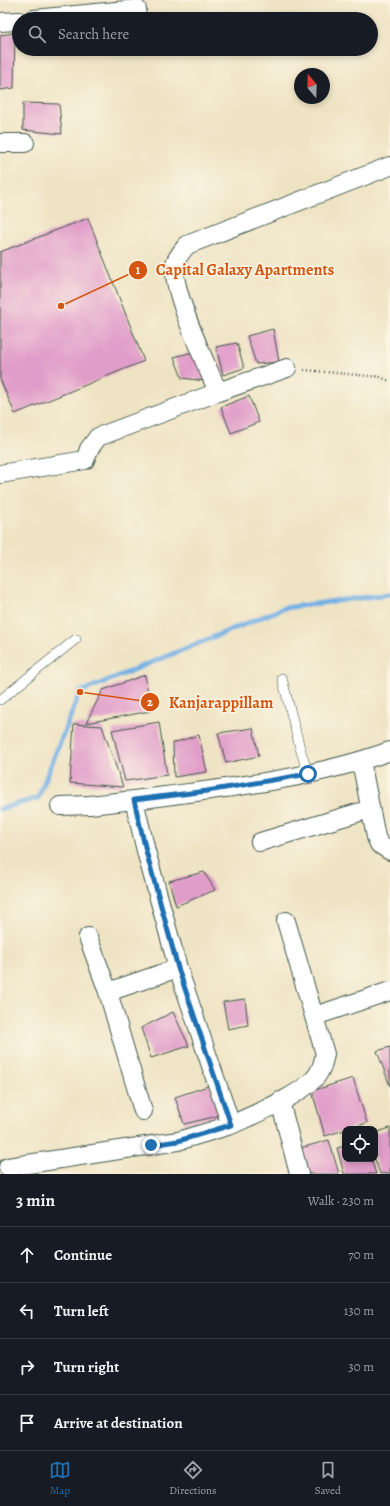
<!DOCTYPE html>
<meta charset="utf-8">
<style>
body{margin:0;font-family:Alegreya,serif;background:#20242c;color:#f1f3f6}
.controls{position:absolute;right:12px;bottom:12px;display:grid;overflow:hidden;border-radius:8px;box-shadow:0 2px 6px #0003}
.controls button{width:36px;height:36px;display:grid;place-items:center;padding:0;border:0;border-bottom:1px solid #363941;background:#171b24;color:#f1f3f6;font:20px sans-serif}
.compass{position:absolute;left:294px;top:68px;width:36px;height:36px;border-radius:50%;background:#171b24;box-shadow:0 2px 6px #0003;rotate:341deg}
.stop{position:absolute;width:12px;height:12px;margin:-9px;border:3px solid #1f6fb2;border-radius:50%;background:#fff}
.stop.end{background:#1f6fb2;border-color:#fff;box-shadow:0 1px 4px #0008}
.list{margin:0;padding:0;list-style:none}
h2{display:flex;justify-content:space-between;align-items:center;height:52px;margin:0;padding:0 16px;font-size:17px}
h2 small{font-size:13px;font-weight:400;color:#9ea1a6}
.list li{display:grid;grid-template-columns:26px 1fr auto;gap:12px;align-items:center;box-sizing:border-box;height:56px;padding:0 16px;border-top:1px solid #363941}
.list b{display:block;font-size:15px;white-space:nowrap}
.list em{font-size:13px;font-style:normal;color:#9ea1a6}
.icon{flex:none;width:22px;height:22px;fill:none;stroke:currentColor;stroke-width:2;stroke-linecap:round;stroke-linejoin:round}
.map{position:relative;flex:none;width:390px;height:1174px;overflow:hidden}
.search{position:absolute;background:#171b24;box-shadow:0 2px 6px #0003;left:12px;right:12px;top:12px;height:44px;display:flex;align-items:center;gap:10px;box-sizing:border-box;padding:0 14px;border-radius:22px;color:#9ea1a6;font-size:15px}
.sheet{height:276px;background:#171b24}
nav{display:flex;justify-content:space-around;align-items:center;box-sizing:border-box;height:56px;border-top:1px solid #363941;background:#171b24;font-size:11px;color:#9ea1a6}
nav a{display:grid;justify-items:center;gap:2px}
nav .on{color:#1f6fb2}
.map>svg:first-child{display:block}
.lines{fill:none;stroke-linecap:round;stroke-linejoin:round}
.stream{stroke:#73b0e5;stroke-width:5}
.building{fill:#e19dc9}
.service-casing{stroke:#3e5649;stroke-width:10}
.minor-casing{stroke:#3e5649;stroke-width:20}
.path{stroke:#3e5649;stroke-width:2.5;stroke-dasharray:1 3;stroke-linecap:butt}
.service{stroke:#fff;stroke-width:9}
.minor{stroke:#fff;stroke-width:18}
.route{stroke:#1f6fb2;stroke-width:5}
.leader{fill:none;stroke:#d45610;stroke-width:1.5}
.callout-dot{fill:#d45610;stroke:#fcf5e5;stroke-width:1.5}
.mark-label{font-size:12px;text-anchor:middle;font-weight:bold;fill:#fff}
.callout-label{font-size:16px;text-anchor:middle;font-weight:bold;fill:#d45610;stroke:#fcf5e5;stroke-width:3;stroke-linejoin:round;paint-order:stroke}
</style>
<div class="map">
<svg width="390" height="1174" viewBox="0 0 390 1174">
<rect width="100%" height="100%" fill="#fcf5e5"/>
<filter id="ink" filterUnits="userSpaceOnUse"><feTurbulence type="fractalNoise" baseFrequency=".025" numOctaves="2"/><feDisplacementMap in="SourceGraphic" scale="8" xChannelSelector="R" yChannelSelector="G"/><feConvolveMatrix kernelMatrix="1 2 1 2 8 2 1 2 1" color-interpolation-filters="sRGB"/></filter>
<filter id="wash" filterUnits="userSpaceOnUse"><feTurbulence type="fractalNoise" baseFrequency=".012" numOctaves="4" result="noise"/><feDisplacementMap in="SourceGraphic" scale="16" xChannelSelector="R" yChannelSelector="G"/><feGaussianBlur stdDeviation="0.9" result="paint"/><feColorMatrix in="noise" values="0 0 0 0 0 0 0 0 0 0 0 0 0 0 0 0 0 1.4 0 .05"/><feComposite in="paint" operator="in"/></filter>
<g filter="url(#wash)">
<rect width="100%" height="100%" fill="#eee3c3"/>
<g class="lines">
<path class="stream" d="M0 809 38 798 80 692 284 608 390 594"/>
</g>
<g id="blocks">
<path class="building" d="M15 33 14 88 0 90V35Z
M23 103 59 104 62 134 23 130Z
M88 218 144 361 15 414 0 379V252Z
M273 329 279 362 256 364 247 336Z
M237 343 244 368 223 375 216 347Z
M193 352 205 381 182 378 174 357Z
M249 396 259 422 231 433 221 407Z
M145 675 151 711 86 723 103 690Z
M159 722 167 775 125 781 112 730Z
M74 724 102 726 123 787 70 783Z
M253 728 259 756 226 763 218 733Z
M199 735 207 772 174 777 173 743Z
M204 872 215 890 176 906 169 881Z
M245 999 248 1025 228 1029 223 1002Z
M173 1012 189 1046 151 1058 141 1028Z
M390 1047V1086L377 1051Z
M353 1078 367 1123 325 1136 312 1091Z
M211 1085 218 1116 184 1124 175 1097Z
M390 1128V1173L380 1174 375 1159V1133Z
M329 1140 339 1174H304L297 1149Z
M345 1146V1159H371L376 1174H344L337 1148Z"/>
</g>
</g>
<g filter="url(#ink)">
<use href="#blocks" fill-opacity="0" stroke="#3e5649" stroke-width="1"/>
<g class="lines">
<defs>
<path id="service" d="M282 678 300 748 308 774
M0 700 76 639"/>
<path id="minor" d="M34 19 137 9
M0 22 19 21
M0 143H25
M218 392 287 368
M0 474 85 460 89 449 98 437 218 392C207 366 170 288 175 264 176 258 183 250 187 245L390 166
M361 761 376 837 379 844 390 851
M60 806 90 805 134 800
M260 842 370 809
M286 921 325 1054C323 1063 321 1072 314 1079 297 1097 255 1114 231 1125L178 968 146 851 134 800C219 789 310 780 390 751
M88 937 108 992 143 1111
M108 992 178 968
M315 1016 390 991
M280 1101 299 1174
M8 1167 178 1141 231 1125"/>
</defs>
<use href="#service" class="service-casing"/>
<use href="#minor" class="minor-casing"/>
<path class="path" d="M304 370 380 377 390 381"/>
<use href="#service" class="service"/>
<use href="#minor" class="minor"/>
</g>
</g>
<g class="lines" filter="url(#ink)">
<path class="route" d="M151 1145 178 1141 231 1125 178 968 146 851 134 800 207 791 308 774"/>
</g>
<path class="leader" d="M61 306L138 270M80 692L150 702"/>
<g class="callout-dot">
<circle cx="61" cy="306" r="4"/>
<circle cx="80" cy="692" r="4"/>
<circle cx="138" cy="270" r="10"/>
<circle cx="150" cy="702" r="10"/>
</g>
<g class="mark-label">
<text x="138" y="274">1</text>
<text x="150" y="706">2</text>
</g>
<g class="callout-label">
<text x="245" y="275">Capital Galaxy Apartments</text>
<text x="221" y="708">Kanjarappillam</text>
</g>
</svg>
<div class="controls">
<button><svg class="icon" aria-label="locate" viewBox="0 0 24 24"><circle cx="12" cy="12" r="6"/><path d="M12 2v4M12 18v4M2 12h4M18 12h4"/></svg></button>
</div>
<svg class="compass" viewBox="-18 -18 36 36"><path d="M0-13l5 13h-10z" fill="#e53935"/><path d="M0 13l5-13h-10z" fill="#9ea1a6"/></svg>
<div class="stop" style="left:308px;top:774px"></div>
<div class="stop end" style="left:151px;top:1145px"></div>
<div class="search"><svg class="icon" aria-label="search" viewBox="0 0 24 24"><circle cx="10" cy="10" r="6"/><path d="M15 15l6 6"/></svg>Search here</div>
</div>
<section class="sheet">
<h2>3 min<small>Walk · 230 m</small></h2>
<ul class="list">
<li><svg class="icon" aria-label="ahead" viewBox="0 0 24 24"><path d="M12 20V5M6 11l6-6 6 6"/></svg><div><b>Continue</b></div><em>70 m</em></li>
<li><svg class="icon" aria-label="left" viewBox="0 0 24 24"><path d="M17 20v-9H6M10 6l-5 5 5 5"/></svg><div><b>Turn left</b></div><em>130 m</em></li>
<li><svg class="icon" aria-label="right" viewBox="0 0 24 24"><path d="M7 20v-9h11M14 6l5 5-5 5"/></svg><div><b>Turn right</b></div><em>30 m</em></li>
<li><svg class="icon" aria-label="arrive" viewBox="0 0 24 24"><path d="M6 21V4h12l-3 4 3 4H6"/></svg><div><b>Arrive at destination</b></div></li>
</ul>
</section>
<nav>
<a class="on"><svg class="icon" aria-label="map" viewBox="0 0 24 24"><path d="M3 6l6-2 6 2 6-2v14l-6 2-6-2-6 2zM9 4v14M15 6v14"/></svg>Map</a>
<a><svg class="icon" aria-label="directions" viewBox="0 0 24 24"><path d="M12 3l9 9-9 9-9-9zM9 14v-3h6M13 9l2 2-2 2"/></svg>Directions</a>
<a><svg class="icon" aria-label="saved" viewBox="0 0 24 24"><path d="M7 4h10v16l-5-4-5 4z"/></svg>Saved</a>
</nav>
